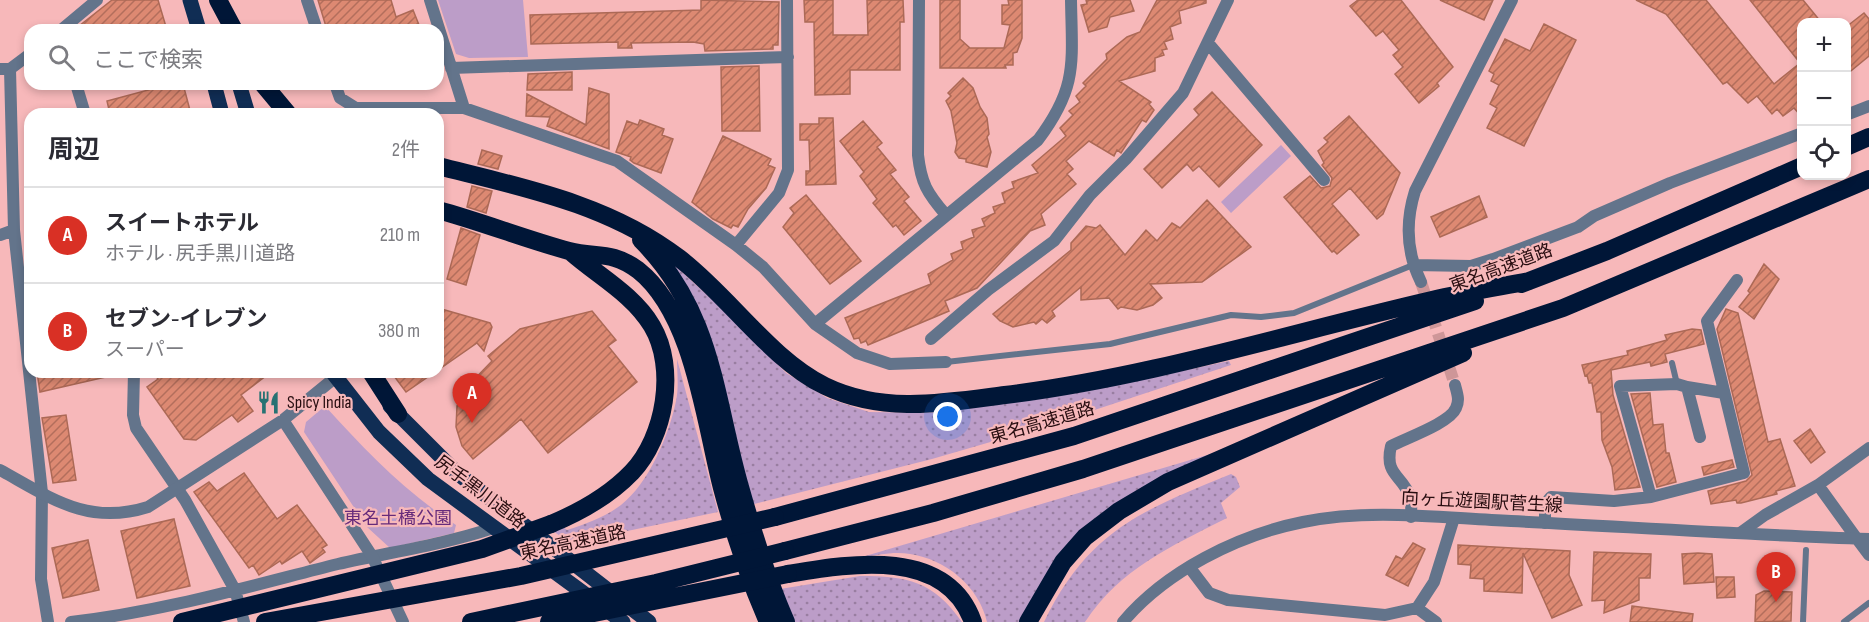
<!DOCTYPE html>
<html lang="ja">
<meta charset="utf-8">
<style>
body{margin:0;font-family:"Sofia Sans Condensed","Noto Sans JP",sans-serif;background:#f7f7f7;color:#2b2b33}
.controls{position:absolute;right:18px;top:18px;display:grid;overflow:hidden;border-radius:12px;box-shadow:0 3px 9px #0003}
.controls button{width:54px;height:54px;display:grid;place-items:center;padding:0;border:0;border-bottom:2px solid #e1e1e2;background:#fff;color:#2b2b33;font:30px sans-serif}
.you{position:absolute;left:948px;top:417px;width:21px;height:21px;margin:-15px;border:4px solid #fff;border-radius:50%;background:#1a73e8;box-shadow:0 0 0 9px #1a73e833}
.badge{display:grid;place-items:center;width:39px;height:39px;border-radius:50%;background:#d93025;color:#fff;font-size:20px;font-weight:700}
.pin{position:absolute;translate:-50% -50px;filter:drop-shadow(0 2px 3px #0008)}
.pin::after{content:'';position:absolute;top:32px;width:21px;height:18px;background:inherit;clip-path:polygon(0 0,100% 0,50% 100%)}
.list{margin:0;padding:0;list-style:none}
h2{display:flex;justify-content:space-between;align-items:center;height:78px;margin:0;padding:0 24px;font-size:26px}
h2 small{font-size:20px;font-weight:400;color:#7c7c81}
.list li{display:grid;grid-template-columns:39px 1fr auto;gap:18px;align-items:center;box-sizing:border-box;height:96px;padding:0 24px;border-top:2px solid #e1e1e2}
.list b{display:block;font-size:22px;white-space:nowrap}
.list p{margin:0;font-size:20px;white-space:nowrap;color:#7c7c81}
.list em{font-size:20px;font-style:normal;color:#7c7c81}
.icon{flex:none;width:33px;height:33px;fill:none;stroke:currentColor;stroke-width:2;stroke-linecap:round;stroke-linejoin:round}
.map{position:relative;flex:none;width:1869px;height:622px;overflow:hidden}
.search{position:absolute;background:#fff;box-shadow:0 3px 9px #0003;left:24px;top:24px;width:420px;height:66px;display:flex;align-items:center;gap:15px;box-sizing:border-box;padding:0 21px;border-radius:18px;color:#7c7c81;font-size:22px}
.panel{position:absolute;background:#fff;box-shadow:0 3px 9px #0003;left:24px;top:108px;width:420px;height:270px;border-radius:18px}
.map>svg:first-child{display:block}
.grass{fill:url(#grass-dots)}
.park{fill:#bc9dc8}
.building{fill:url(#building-hatch);stroke:#ac6956;stroke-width:1.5}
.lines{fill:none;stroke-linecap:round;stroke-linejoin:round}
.minor-tunnel{stroke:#ce9698;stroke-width:12;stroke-dasharray:12 6;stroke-linecap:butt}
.service{stroke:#63748b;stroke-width:6}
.minor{stroke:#63748b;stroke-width:12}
.tertiary{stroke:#63748b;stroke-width:12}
.primary{stroke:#102d54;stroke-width:15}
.motorway{stroke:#001637;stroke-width:18}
.motorway-bridge{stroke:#001637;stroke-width:18}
.labels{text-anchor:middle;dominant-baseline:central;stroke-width:4.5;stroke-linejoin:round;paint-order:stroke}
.street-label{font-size:18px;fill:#280d10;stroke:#f7b8ba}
.poi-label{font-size:18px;fill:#280d10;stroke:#f7b8ba;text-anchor:start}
.park-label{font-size:18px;fill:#662b7b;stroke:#f7b8ba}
</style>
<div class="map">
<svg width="1869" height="622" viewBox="0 0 1869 622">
<defs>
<pattern id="grass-dots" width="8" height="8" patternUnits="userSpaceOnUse" patternTransform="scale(1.5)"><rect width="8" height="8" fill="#bc9dc8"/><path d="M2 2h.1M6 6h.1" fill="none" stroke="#997ea1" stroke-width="1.8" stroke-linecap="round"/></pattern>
<pattern id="building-hatch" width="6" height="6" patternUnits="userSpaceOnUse" patternTransform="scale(1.5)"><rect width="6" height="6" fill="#dd8972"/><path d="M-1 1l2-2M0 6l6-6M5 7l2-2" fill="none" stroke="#b36e5c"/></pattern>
</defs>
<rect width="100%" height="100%" fill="#f7b8ba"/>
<path class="grass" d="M671 262 732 318 786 373 827 398 869 412 933 413 1083 392 1229 361 1231 365 1049 425 932 459 750 505Z
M677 359 718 512 570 543 553 531 563 527 567 530C586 524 605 517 621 505 649 483 669 435 676 401 679 388 677 372 677 359Z
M1214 453 1096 522 1023 622H987C979 586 945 559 910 554 895 551 877 555 862 557Z
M1231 474 1236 477 1240 487 1221 503 1227 518C1170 547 1121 568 1085 622H1044C1089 530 1141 511 1231 474Z
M860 576C908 576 933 581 962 622H795L780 589Z"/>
<path class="park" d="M438 0H523L528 57 469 58 456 54Z
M1281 145 1291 156 1231 213 1221 202Z
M325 406C365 450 405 492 456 525L454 533 390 548 367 527 304 432 306 422Z"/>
<path class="building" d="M112 0H158L167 30H74Z
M318 0H391L396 17 413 10 421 30H327Z
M701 0 779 2 778 45H773V49L705 51 704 44 693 42 631 43 632 48H618V42L531 44 530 15 701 10Z
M804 0H833V35H868L867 0H903L904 22H900V70H850V94L815 95 814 22H805Z
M940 0H960V39L970 48H1004L1010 25 1002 24V5H1009L1008 0H1022V38L1017 52 1013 53V65H1005L1006 68H940Z
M1086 0H1130L1134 11 1110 17 1107 27 1089 32 1081 5 1087 4Z
M1157 0H1206V3L1179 11 1181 23 1170 27 1173 39 1164 42 1167 49 1162 50 1164 55 1155 58V71L1119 81 1151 102 1149 104 1154 110 1146 122 1142 120 1121 153 1117 150 1114 156 1089 141 1066 161 1073 169 1067 174 1076 184 1041 214 1045 225 1030 231 977 288 945 301 949 311 868 345 866 341 861 343 859 338 854 339 845 318 931 284 928 274 953 260 951 254 963 249 961 242 974 237 972 230 985 226 982 219 995 213 993 207 1005 203 1002 193 1014 188 1012 182 1038 173 1032 165 1066 136 1060 128 1073 115 1069 111 1080 102 1076 96 1086 86 1083 83 1107 59 1106 54 1127 37 1140 32Z
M1358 0H1401L1453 67 1437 83 1439 86 1419 103 1395 74 1403 67 1393 55 1399 50 1383 31 1376 36 1350 6Z
M1440 0H1493L1484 20Z
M1636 0H1706L1774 84 1800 63 1750 0H1803L1821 22H1802V117L1794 108 1783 116 1777 109 1772 114 1757 96 1748 103 1727 82 1723 84 1666 14Z
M1864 13 1869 19V56L1846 75V27Z
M1544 24 1576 40 1524 146 1487 128 1497 108 1490 104 1499 85 1491 81 1494 74 1489 71 1505 39 1530 51Z
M759 66 760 131H722L721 67Z
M572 72V90H527L528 74Z
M963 78 973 88 980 107 987 118 989 134 987 137 991 152 987 167 966 162V159L959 158 955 152 957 143 951 111 946 101 951 96 948 93Z
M150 84H183L191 114H110L107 101 152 89Z
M589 88 609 94V149L547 126 550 117 526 116 527 94 586 125Z
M1212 92 1262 145 1219 187 1199 166 1193 171 1187 164 1162 188 1144 169 1199 115 1194 109Z
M1349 116 1400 173 1383 214 1377 219 1350 188 1332 204 1359 235 1337 254 1334 251 1332 252 1284 197 1310 176 1321 188 1330 186 1332 178 1322 165 1324 163 1318 151 1328 142 1324 138Z
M819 118H833L836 184 806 185V171H810L809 140H800V124H819Z
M640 120 664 129 662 135 673 139 661 173 634 163 630 160 631 157 616 152 627 121 638 125Z
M863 121 882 143 877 147 896 170 890 174 909 197 904 201 921 221 904 235 896 225 893 227 873 203 877 199 860 176 864 172 840 141Z
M723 136 771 159 768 165 775 168 766 188 748 209 738 227 733 225 731 228 713 219 692 202Z
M482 150 502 156 498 169 478 164Z
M472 186 492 191 486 213 467 207Z
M806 195 861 261 830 284 783 227 794 213 790 208Z
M1479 196 1487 217 1440 237 1431 217Z
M1207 200 1251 247 1202 282 1150 284 1162 298 1153 305 1137 310 1121 307 1118 309 1109 298 1081 300V287L1052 311 1055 316 1047 323 1042 319 1036 324 1034 322 1013 327 1000 321 993 314 1071 250V243L1086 226 1096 228 1100 225 1125 255 1146 230 1157 241 1172 223 1180 228Z
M461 228 480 235 466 285 447 279Z
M1764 264 1779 279 1754 319 1739 307 1750 293 1748 291Z
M438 308 490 323 492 327 484 351 477 343 438 370Z
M1726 309 1738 313 1768 442 1780 439 1795 486 1776 491 1777 494 1741 503H1737L1736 500 1711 504 1708 491 1746 481 1752 475 1717 329Z
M592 311 616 340 608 346 637 382 548 453 521 419 473 459 462 446 456 427 457 406 465 389 492 361 488 356 520 329Z
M1692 329 1701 330 1704 344 1665 354 1667 362 1651 366 1650 362 1611 370 1613 395 1640 487 1615 490 1612 467 1602 440 1601 412H1597L1592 383H1589L1587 375 1585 376 1582 365 1628 355 1627 351 1667 340 1665 335Z
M37 372H105L106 377 40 392Z
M153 372H271L241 395 253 411 238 422 232 415 196 440 184 439 147 387 158 379Z
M391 372H435L406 392Z
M1650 393 1653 425 1663 424 1666 453H1669L1676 482 1657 487 1631 394Z
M66 415 76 480 53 483 42 418Z
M1810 429 1825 452 1811 463 1794 441Z
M1732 460 1734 467 1704 475 1702 467Z
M244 473 277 519 297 505 327 545 322 548 325 552 310 563 302 551 282 564 280 561 259 575 253 565 249 568 194 492 209 482 217 491Z
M174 519 190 586 137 598 121 531Z
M88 540 99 590 63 598 52 548Z
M1413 543 1425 549 1408 586 1386 575 1396 556 1402 559Z
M1458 545 1570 551 1569 575 1582 605 1552 618 1523 553 1522 593 1484 591V579L1470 578 1471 565 1458 564Z
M1594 552 1651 554 1650 578H1639V600L1604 613 1605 600 1592 601Z
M1698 553 1712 554 1714 582 1684 584 1682 554Z
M1716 577H1734L1735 597 1717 598Z
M1764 591 1792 592 1791 621 1755 622 1756 595Z
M1632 606 1693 614 1692 622H1630Z"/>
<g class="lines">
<path class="minor-tunnel" d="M1421 282 1455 385"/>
<path class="service" d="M946 362 1110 344 1231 315 1261 317 1294 313 1413 265
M1672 363 1677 384
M1803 622 1806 550
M1844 622 1869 603"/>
<path class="minor" d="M307 0 317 30
M430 0 464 108
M919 0 918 155C921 183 927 193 946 215
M61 30 97 0
M1208 43 1324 180
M451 68 788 57
M0 69H10L30 54
M10 69 14 230 42 493 41 579 48 622
M76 84 85 114
M335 84 340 98 356 108H464L617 161 736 245 763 267 815 324 857 353 890 364 946 362
M1846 115 1869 106
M0 235 14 230
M736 245 779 193 788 170 787 0
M1413 265 1471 266 1493 259 1578 227 1594 216 1670 183 1802 133
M1421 282C1406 252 1405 223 1415 191L1512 0
M815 324 1038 140C1078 87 1072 63 1071 0
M931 339 988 290 1054 241 1090 195 1126 159 1183 93 1228 0
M134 372 133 415 136 428 185 500 235 590 244 622
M1687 387 1724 393
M1818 485 1857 539
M1651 497 1620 386 1677 384 1687 387 1700 437
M1411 517C1411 511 1412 503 1410 497 1403 475 1384 476 1391 446 1406 438 1450 423 1456 408 1460 400 1457 393 1455 385
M1545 523V504L1551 497 1614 501 1651 497 1744 473 1707 321 1737 280
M1740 533 1765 515 1818 485 1869 448
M1190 568 1209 593 1228 600 1385 615 1417 608 1434 582 1454 518
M1417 608 1436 622
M71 622C161 612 250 586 338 564 390 552 442 545 493 528"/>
<path class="tertiary" d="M283 420 372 556 403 622
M0 470C51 498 88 526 148 507L283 420 342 372
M1857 539 1869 555
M1123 622C1166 571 1238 535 1303 522 1370 508 1442 518 1511 521 1630 527 1750 535 1869 539"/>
<path class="primary" d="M190 0 199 30
M214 84 222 114
M239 84 248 114
M332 372 379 432 428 479 623 622
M390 406 457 473 649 622"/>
<path class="motorway" d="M218 0 234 30
M263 84 288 114
M1846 147 1869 137
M438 166C521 187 609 204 679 258 728 295 771 360 825 386 883 414 944 403 1005 395 1151 377 1289 333 1432 300 1464 292 1498 287 1530 281
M438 210C482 222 525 239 569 251 596 258 611 250 638 270 694 314 705 423 722 488 734 533 749 579 768 622
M641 240C713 312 714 396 740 487 753 533 767 579 786 622
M1521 284 1607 251 1802 166
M371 372 398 414
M775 517 1074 436 1475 301
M551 524C580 512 610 495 632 472 665 437 677 368 652 326 633 294 598 276 571 252
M785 551 933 513 1083 469 1563 308 1869 179
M788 574C848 564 946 546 973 622
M1028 622 1063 562 1085 537 1119 511 1168 482 1463 353"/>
<path class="motorway-bridge" d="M182 622 482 549 551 524
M265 622 521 576 775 517
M471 622 656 583 785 551
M549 622 788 574"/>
</g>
<defs>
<symbol id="restaurant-bare" viewBox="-9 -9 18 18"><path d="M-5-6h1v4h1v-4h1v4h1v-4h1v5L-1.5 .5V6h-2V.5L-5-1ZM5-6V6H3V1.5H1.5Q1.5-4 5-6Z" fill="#277273" stroke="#f7b8ba" stroke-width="2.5" paint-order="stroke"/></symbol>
</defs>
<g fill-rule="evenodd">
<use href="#restaurant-bare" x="252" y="386" width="33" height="33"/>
</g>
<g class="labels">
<g class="street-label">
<text transform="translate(1501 268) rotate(-20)">東名高速道路</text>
<text transform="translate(1042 423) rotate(-16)">東名高速道路</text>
<text transform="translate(480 492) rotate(37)">尻手黒川道路</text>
<text transform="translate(1482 502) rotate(3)">向ヶ丘遊園駅菅生線</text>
<text transform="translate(573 543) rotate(-12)">東名高速道路</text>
</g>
<g class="poi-label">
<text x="287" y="402">Spicy India</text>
</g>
<g class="park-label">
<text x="398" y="518">東名土橋公園</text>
</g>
</g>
</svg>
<div class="controls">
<button>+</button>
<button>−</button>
<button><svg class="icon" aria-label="locate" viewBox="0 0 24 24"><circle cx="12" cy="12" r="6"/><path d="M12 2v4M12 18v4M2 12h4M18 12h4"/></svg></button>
</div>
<div class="you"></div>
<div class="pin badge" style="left:472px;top:423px">A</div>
<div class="pin badge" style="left:1776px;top:602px">B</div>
<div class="search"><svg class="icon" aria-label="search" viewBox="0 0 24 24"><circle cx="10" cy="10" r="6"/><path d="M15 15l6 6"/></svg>ここで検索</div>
<section class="panel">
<h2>周辺<small>2件</small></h2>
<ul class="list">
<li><span class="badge">A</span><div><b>スイートホテル</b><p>ホテル · 尻手黒川道路</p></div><em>210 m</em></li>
<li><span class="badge">B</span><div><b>セブン-イレブン</b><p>スーパー</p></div><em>380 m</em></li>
</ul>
</section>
</div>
